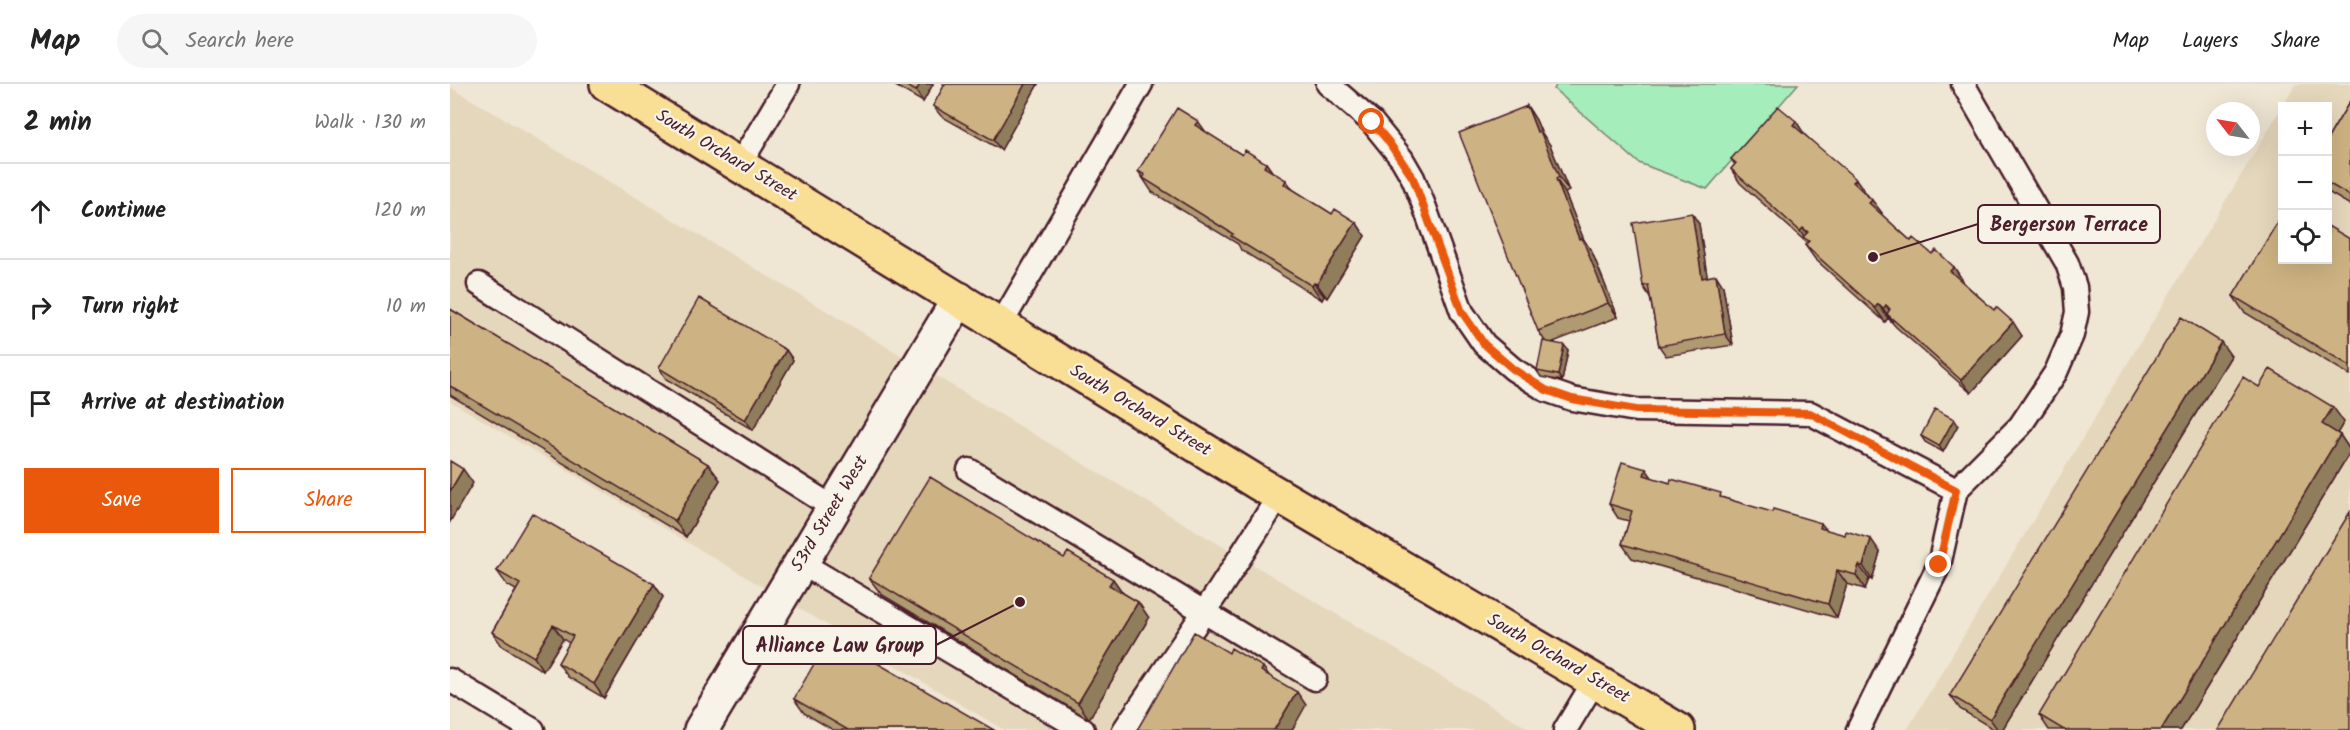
<!DOCTYPE html>
<meta charset="utf-8">
<style>
body{margin:0;font-family:Kalam,sans-serif;background:#f6f6f6;color:#222}
.controls{position:absolute;right:18px;top:18px;display:grid;overflow:hidden;border-radius:0px;box-shadow:0 6px 24px #0002}
.controls button{width:54px;height:54px;display:grid;place-items:center;padding:0;border:0;border-bottom:2px solid #e0e0e0;background:#fff;color:#222;font:30px sans-serif}
.compass{position:absolute;left:1756px;top:18px;width:54px;height:54px;border-radius:50%;background:#fff;box-shadow:0 6px 24px #0002;rotate:301deg}
.stop{position:absolute;width:18px;height:18px;margin:-14px;border:4px solid #ea580c;border-radius:50%;background:#fff}
.stop.end{background:#ea580c;border-color:#fff;box-shadow:0 2px 6px #0008}
.list{margin:0;padding:0;list-style:none}
h2{display:flex;justify-content:space-between;align-items:center;height:78px;margin:0;padding:0 24px;font-size:26px}
h2 small{font-size:20px;font-weight:400;color:#767676}
.list li{display:grid;grid-template-columns:39px 1fr auto;gap:18px;align-items:center;box-sizing:border-box;height:96px;padding:0 24px;border-top:2px solid #e0e0e0}
.list b{display:block;font-size:22px;white-space:nowrap}
.list em{font-size:20px;font-style:normal;color:#767676}
.actions{display:flex;gap:12px;padding:18px 24px}
.actions a{flex:1;padding:14px 0;border:2px solid #ea580c;border-radius:0px;text-align:center;font-size:21px;color:#ea580c}
.actions .main{background:#ea580c;color:#fff}
.icon{flex:none;width:33px;height:33px;fill:none;stroke:currentColor;stroke-width:2;stroke-linecap:round;stroke-linejoin:round}
.map{position:relative;flex:none;width:1900px;height:646px;overflow:hidden}
header{display:flex;align-items:center;gap:36px;box-sizing:border-box;height:84px;padding:0 30px;background:#fff;border-bottom:2px solid #e0e0e0}
header strong{font-size:28px}
nav{display:flex;gap:33px;margin-inline-start:auto;font-size:21px}
.search{width:420px;height:54px;background:#f6f6f6;display:flex;align-items:center;gap:15px;box-sizing:border-box;padding:0 21px;border-radius:33px;color:#767676;font-size:22px}
main{display:flex}
aside{flex:1;background:#fff}
.map>svg:first-child{display:block}
.built{fill:#e5d7bc}
.green{fill:#a5edbb;stroke:#788673;stroke-width:1.5}
.lines{fill:none;stroke-linecap:round;stroke-linejoin:round}
.lane-casing{stroke:#4a1f2b;stroke-width:27}
.street-casing{stroke:#4a1f2b;stroke-width:38}
.primary-casing{stroke:#4a1f2b;stroke-width:38}
.lane{stroke:#f7f3e8;stroke-width:22}
.street{stroke:#f7f3e8;stroke-width:33}
.primary{stroke:#f9df96;stroke-width:33}
.wall{fill:#b09a71;stroke:#4a1f2b;stroke-width:1.5}
.shaded-wall{fill:#907d5c;stroke:#4a1f2b;stroke-width:1.5}
.building{fill:#cdb383;stroke:#4a1f2b;stroke-width:1.5}
.route{stroke:#ea580c;stroke-width:8}
.labels{text-anchor:middle;dominant-baseline:central;stroke-width:4.5;stroke-linejoin:round;paint-order:stroke}
.street-label{font-size:18px;fill:#4a1f2b;stroke:#f7f3e8}
.leader{fill:none;stroke:#4a1f2b;stroke-width:2}
.callout-dot{fill:#4a1f2b;stroke:#f7f3e8;stroke-width:2}
.callout{fill:#f7f3e8;stroke:#4a1f2b;stroke-width:2}
.callout-label{font-size:20px;text-anchor:middle;font-weight:bold;fill:#4a1f2b}
</style>
<header>
<strong>Map</strong>
<div class="search"><svg class="icon" aria-label="search" viewBox="0 0 24 24"><circle cx="10" cy="10" r="6"/><path d="M15 15l6 6"/></svg>Search here</div>
<nav><a>Map</a><a>Layers</a><a>Share</a></nav>
</header>
<main>
<aside>
<h2>2 min<small>Walk · 130 m</small></h2>
<ul class="list">
<li><svg class="icon" aria-label="ahead" viewBox="0 0 24 24"><path d="M12 20V5M6 11l6-6 6 6"/></svg><div><b>Continue</b></div><em>120 m</em></li>
<li><svg class="icon" aria-label="right" viewBox="0 0 24 24"><path d="M7 20v-9h11M14 6l5 5-5 5"/></svg><div><b>Turn right</b></div><em>10 m</em></li>
<li><svg class="icon" aria-label="arrive" viewBox="0 0 24 24"><path d="M6 21V4h12l-3 4 3 4H6"/></svg><div><b>Arrive at destination</b></div></li>
</ul>
<div class="actions"><a class="main">Save</a><a>Share</a></div>
</aside>
<div class="map">
<svg width="1900" height="646" viewBox="0 0 1900 646">
<rect width="100%" height="100%" fill="#efe6d4"/>
<filter id="ink" filterUnits="userSpaceOnUse"><feTurbulence type="fractalNoise" baseFrequency=".0167" numOctaves="2"/><feDisplacementMap in="SourceGraphic" scale="12" xChannelSelector="R" yChannelSelector="G"/><feConvolveMatrix kernelMatrix="1 2 1 2 8 2 1 2 1" color-interpolation-filters="sRGB"/></filter>
<g filter="url(#ink)">
<path class="built" d="M1846 0H1900V646H1457L1832 23V176H1878V22H1833Z
M0 3 1081 646H554L0 317Z"/>
<path class="green" d="M1107 0H1348L1257 105 1189 79 1104 5Z"/>
<g class="lines">
<defs>
<path id="lane" d="M878 0 922 38 952 75 963 94 975 124 1012 228 1034 260 1063 285 1096 306 1122 315 1186 326 1360 329 1506 406
M290 80 338 0
M29 200 384 424
M550 242 691 0
M519 386 865 595
M351 479 633 646
M0 596 83 646
M674 646 769 506 829 412
M1115 646 1145 596
M1408 646 1489 481 1506 406 1570 342 1606 288 1622 251 1627 228 1625 203 1617 179 1513 0"/>
<path id="street" d="M251 646 509 215"/>
<path id="primary" d="M157 0 808 399 1228 646"/>
</defs>
<use href="#lane" class="lane-casing"/>
<use href="#street" class="street-casing"/>
<use href="#primary" class="primary-casing"/>
<use href="#lane" class="lane"/>
<use href="#street" class="street"/>
<use href="#primary" class="primary"/>
</g>
<path class="wall" d="M442 0H483L473 18Z
M493 0H588L551 66 491 32 483 22 494 2Z
M1900 17V121L1878 108V54Z
M1077 22 1086 36 1091 48 1100 61 1119 107 1115 109 1134 156 1142 168 1168 233 1103 258 1118 266 1112 297 1091 293 1087 287 1095 257 1088 247Z
M755 48 792 71 816 79 822 88 842 105 882 130 906 138 915 152 877 214 874 212 872 216 791 166 788 160 702 108 688 87Z
M1355 51 1416 109 1432 129 1431 130 1461 157 1504 183 1513 197V198L1572 252 1521 309 1446 243 1438 234 1435 238 1365 175 1355 161 1357 159 1290 99 1281 85 1285 81 1281 75Z
M1249 140 1257 193 1273 202 1283 261 1216 272 1209 262 1200 213 1193 202Z
M1900 155V291L1794 228 1783 212Z
M0 225 258 380 270 396 236 453 0 311Z
M336 266 343 276 303 346 216 295 209 284Z
M1781 272 1552 646H1545L1510 625 1500 611Z
M1894 338 1887 349 1890 351 1900 366V368L1731 646H1599L1589 631Z
M1508 341 1493 368 1475 358 1471 352Z
M1196 385 1202 394 1274 414 1376 446 1430 468 1422 496 1419 495 1415 505 1397 500 1387 534 1182 474 1172 460 1179 437 1168 434 1159 420Z
M614 474 663 495 673 509 688 518 699 534 639 635 431 510 419 494Z
M47 487 204 500 213 513 154 614 118 593 108 579 119 559 113 555 93 587 52 562 42 548 66 506 57 501Z
M344 615 544 646H383L354 629Z"/>
<path class="shaded-wall" d="M470 0H483L473 18 466 7Z
M575 0H588L551 66 543 56Z
M1077 22 1086 36 1091 48 1100 61 1119 107 1109 93 1087 48Z
M748 37 758 51 745 41Z
M1346 37 1355 51 1352 55 1343 41Z
M816 79 826 93 814 83Z
M1106 95 1115 109 1134 156 1142 168 1168 233 1158 219 1129 155Z
M1406 95 1416 109 1413 112 1403 98Z
M836 96 846 110 834 100Z
M1422 116 1432 129 1429 133 1419 119Z
M1242 129 1249 140 1259 204 1252 194Z
M906 138 915 152 877 214 867 200Z
M1353 144 1363 157H1359L1354 153 1350 147Z
M1504 183 1513 197 1510 201 1500 187Z
M1266 191 1273 202 1283 261 1275 250Z
M864 199 874 212 872 216 862 202Z
M1428 220 1438 234 1435 238 1425 224Z
M1436 221 1445 235 1437 230 1443 238 1433 225Z
M1563 238 1572 252 1521 309 1511 296Z
M1771 258 1781 272 1552 646H1548L1540 635Z
M1114 261 1118 266 1112 297 1108 291Z
M336 266 343 276 303 346 295 336Z
M1883 323 1894 338 1883 356 1872 340Z
M1504 335 1508 341 1493 368 1489 362Z
M1890 351 1900 366V368L1731 646H1711Z
M258 380 270 396 236 453 225 437Z
M13 385 23 399 0 438V407Z
M1196 385 1206 399 1194 391Z
M1371 439 1381 452 1370 444Z
M1421 455 1430 468 1422 496 1413 482Z
M1409 481 1419 495 1415 505 1406 491Z
M1387 486 1397 500 1387 534 1378 520Z
M663 495 674 511 659 501Z
M204 500 213 513 154 614 144 600Z
M688 518 699 534 639 635 628 619Z
M103 541 113 555 93 587 84 573Z
M813 583 823 597 811 587Z
M847 608 856 621 842 646H824Z"/>
<path class="building" d="M453 0H470L466 7Z
M495 0H575L543 56 483 22Z
M1900 17V112L1878 99V54Z
M1077 22 1087 48 1090 47 1109 93 1106 95 1129 155 1132 154 1158 219 1088 247 1009 49Z
M1328 22 1346 37 1343 41 1406 95 1403 98 1422 116 1419 119 1461 157 1463 154 1482 170 1486 166 1504 183 1500 187 1544 226 1546 223 1563 238 1511 296 1437 230 1440 225 1436 221 1433 225 1428 220 1425 224 1355 161 1359 157 1353 153 1358 148 1353 144 1350 147 1281 85 1286 79 1281 75Z
M727 24 748 37 745 41 792 71 795 66 816 79 814 83 836 96 834 100 882 130 885 125 906 138 867 200 864 199 862 202 781 152 783 150 693 94 695 91 688 87Z
M1242 129 1252 194 1266 191 1275 250 1209 262 1198 201 1193 202 1183 139Z
M1833 129V176H1878V142L1900 155V282L1783 212Z
M249 214 336 266 295 336 209 284Z
M0 225 258 380 225 437 0 302Z
M1731 233 1771 258 1540 635 1500 611Z
M1093 257 1114 261 1108 291 1087 287Z
M1820 285 1883 323 1872 340 1890 351 1711 646H1614L1589 631 1793 293 1809 303Z
M1485 325 1504 335 1489 362 1471 352Z
M0 377 13 385 0 407Z
M1172 378 1196 385 1194 391 1220 399 1221 395 1271 409 1270 413 1322 428 1323 425 1371 439 1370 444 1395 451 1396 447 1421 455 1413 482 1409 481 1406 491 1387 486 1378 520 1172 460 1182 427 1159 420Z
M480 393 614 474 618 468 663 495 659 501 688 518 628 619 419 494Z
M1900 428V646H1768Z
M82 429 204 500 144 600 108 579 123 552 103 541 84 573 42 548 70 500 47 487Z
M744 548 779 569 781 564 813 583 811 587 847 608 824 646H687Z
M380 552 544 646H398L344 615Z"/>
</g>
<g class="lines" filter="url(#ink)">
<path class="route" d="M922 38 938 57 963 94 1012 228 1034 260 1063 285 1096 306 1122 315 1186 326 1360 329 1506 406 1489 481"/>
</g>
<g class="labels">
<g class="street-label">
<text transform="translate(276 72) rotate(31)">South Orchard Street</text>
<text transform="translate(690 327) rotate(31)">South Orchard Street</text>
<text transform="translate(380 430) rotate(-59)">53rd Street West</text>
<text transform="translate(1108 575) rotate(30)">South Orchard Street</text>
</g>
</g>
<path class="leader" d="M1423 173L1528 140M570 518L486 561"/>
<g class="callout-dot">
<circle cx="1423" cy="173" r="6"/>
<circle cx="570" cy="518" r="6"/>
</g>
<g class="callout">
<rect x="1528" y="121" width="182" height="38" rx="6"/>
<rect x="293" y="542" width="193" height="38" rx="6"/>
</g>
<g class="callout-label">
<text x="1619" y="147">Bergerson Terrace</text>
<text x="390" y="568">Alliance Law Group</text>
</g>
</svg>
<div class="controls">
<button>+</button>
<button>−</button>
<button><svg class="icon" aria-label="locate" viewBox="0 0 24 24"><circle cx="12" cy="12" r="6"/><path d="M12 2v4M12 18v4M2 12h4M18 12h4"/></svg></button>
</div>
<svg class="compass" viewBox="-18 -18 36 36"><path d="M0-13l5 13h-10z" fill="#e53935"/><path d="M0 13l5-13h-10z" fill="#767676"/></svg>
<div class="stop" style="left:922px;top:38px"></div>
<div class="stop end" style="left:1489px;top:481px"></div>
</div>
</main>
